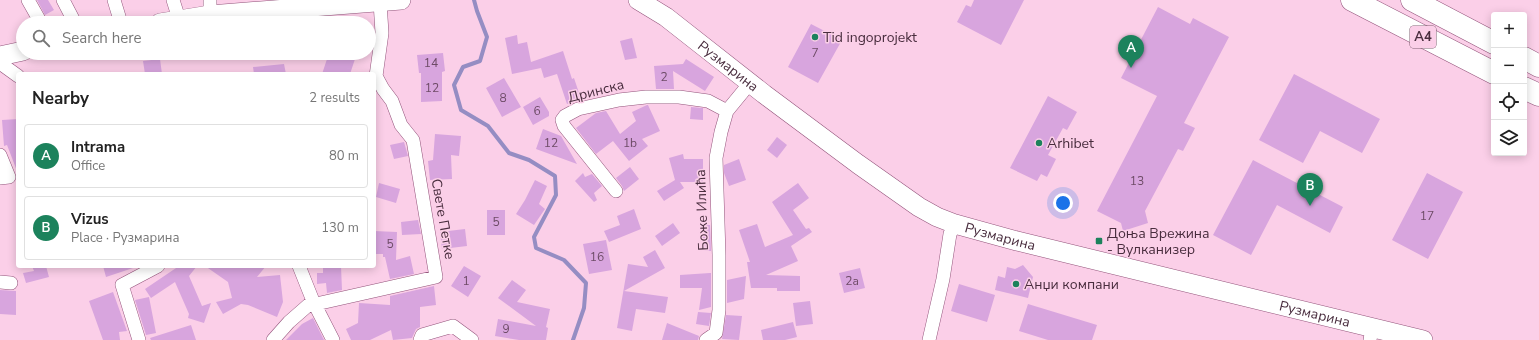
<!DOCTYPE html>
<meta charset="utf-8">
<style>
body{margin:0;font-family:"Nunito Sans",sans-serif;background:#f6f6f6;color:#222}
.controls{position:absolute;right:12px;top:12px;display:grid;overflow:hidden;border-radius:4px;box-shadow:0 2px 10px #0003}
.controls button{width:36px;height:36px;display:grid;place-items:center;padding:0;border:0;border-bottom:1px solid #e0e0e0;background:#fff;color:#222;font:20px sans-serif}
.you{position:absolute;left:1063px;top:203px;width:14px;height:14px;margin:-10px;border:3px solid #fff;border-radius:50%;background:#1a73e8;box-shadow:0 0 0 6px #1a73e833}
.badge{display:grid;place-items:center;width:26px;height:26px;border-radius:50%;background:#1c825c;color:#fff;font-size:13px;font-weight:700}
.pin{position:absolute;translate:-50% -33px;filter:drop-shadow(0 1px 2px #0008)}
.pin::after{content:'';position:absolute;top:21px;width:14px;height:12px;background:inherit;clip-path:polygon(0 0,100% 0,50% 100%)}
.list{margin:0;padding:0;list-style:none}
h2{display:flex;justify-content:space-between;align-items:center;height:52px;margin:0;padding:0 16px;font-size:17px}
h2 small{font-size:13px;font-weight:400;color:#767676}
.list li{display:grid;grid-template-columns:26px 1fr auto;gap:12px;align-items:center;box-sizing:border-box;height:64px;margin:0 8px 8px;padding:0 8px;border:1px solid #e0e0e0;border-radius:4px}
.list b{display:block;font-size:15px;white-space:nowrap}
.list p{margin:0;font-size:13px;white-space:nowrap;color:#767676}
.list em{font-size:13px;font-style:normal;color:#767676}
.icon{flex:none;width:22px;height:22px;fill:none;stroke:currentColor;stroke-width:2;stroke-linecap:round;stroke-linejoin:round}
.map{position:relative;flex:none;width:1539px;height:340px;overflow:hidden}
.search{position:absolute;background:#fff;box-shadow:0 2px 10px #0003;left:16px;top:16px;width:360px;height:44px;display:flex;align-items:center;gap:10px;box-sizing:border-box;padding:0 14px;border-radius:22px;color:#767676;font-size:15px}
.panel{position:absolute;background:#fff;box-shadow:0 2px 10px #0003;left:16px;top:72px;width:360px;height:196px;border-radius:4px}
.map>svg:first-child{display:block}
.lines{fill:none;stroke-linecap:round;stroke-linejoin:round}
.stream{stroke:#958dc3;stroke-width:4}
.building{fill:#d8a5de}
.street-casing{stroke:#93547b;stroke-width:14}
.secondary-casing{stroke:#93547b;stroke-width:20}
.highway-casing{stroke:#93547b;stroke-width:23}
.street{stroke:#fff;stroke-width:13}
.secondary{stroke:#fff;stroke-width:19}
.highway{stroke:#fff;stroke-width:22}
.poi-dot{fill:#1c825c;stroke:#fbcfe8;stroke-width:1.5}
.labels{text-anchor:middle;dominant-baseline:central;stroke-width:3;stroke-linejoin:round;paint-order:stroke}
.number-label{font-size:12px;fill:#6d4b66}
.shield{fill:#fbcfe8;stroke:#7e5e71;stroke-width:1}
.shield-label{font-size:13px;font-weight:bold;fill:#492d3e}
.poi-label{font-size:14px;fill:#492d3e;stroke:#fbcfe8;text-anchor:start}
.street-label{font-size:14px;fill:#492d3e;stroke:#fbcfe8}
</style>
<div class="map">
<svg width="1539" height="340" viewBox="0 0 1539 340">
<rect width="100%" height="100%" fill="#fbcfe8"/>
<g class="lines">
<path class="stream" d="M474 0 477 11 487 37 480 61 463 67 454 85 461 110 488 126 509 153 529 160 555 176 556 195 534 237 536 248 564 260 586 283 584 308 573 340"/>
</g>
<path class="building" d="M37 0H48L54 10 45 15Z
M974 0H1024L1001 45 957 22 966 5 971 7Z
M1158 7 1190 24 1193 18 1229 37 1184 123 1195 128 1183 151 1178 149 1145 211 1148 223 1123 231 1121 223 1097 211 1157 96 1121 78Z
M811 24 842 40 818 83 788 67Z
M517 35 518 44 527 42 531 62 563 51 572 79 574 78 581 99 567 104 557 74 544 78 541 68 512 74 505 38Z
M632 38 637 58 625 60 620 41Z
M329 53H337L355 59 350 74H322Z
M443 53 445 71 442 72V101L421 102V73H419L417 55Z
M160 59 162 74H145L143 61Z
M686 59 714 77 705 91 673 71 674 89H656L654 66 683 64Z
M284 64 286 74H254L253 67Z
M1294 74 1380 119 1362 153 1320 131 1303 163 1259 140Z
M504 78 521 107 502 117 486 88Z
M1048 96 1077 112 1067 130 1063 128 1048 155 1056 159 1047 177 1041 174 1037 181 1010 168Z
M540 97 549 112V116L533 125 523 107Z
M647 105H648L660 131 642 139 648 146 629 161 613 141 596 154 576 128 596 113 606 111 620 134 636 121 632 112Z
M691 107 703 108V120L690 119Z
M18 119V171H17L7 145 4 146 2 120Z
M543 129 561 136 577 164 536 149Z
M435 134 461 136 459 156 451 155 452 179 430 180 428 161 433 160Z
M777 137 787 145 777 158 767 150Z
M404 142 408 156 394 159 390 145Z
M683 154 684 159H703V182H680L684 188 664 201 657 191 675 180 669 158Z
M739 159 746 180 729 186 724 173V165Z
M1253 160 1343 207 1330 233 1277 205 1251 255 1213 235Z
M630 167 639 179 624 191 622 186 616 178Z
M583 173 585 177 592 174 602 186 594 193 597 200 594 202 575 181Z
M1427 173 1463 192 1428 259 1392 240Z
M535 180 547 186 539 204 545 209 534 225 516 214 525 200Z
M379 183 400 189 396 203 376 197Z
M798 183 809 198 793 210 806 229 809 228 812 232 791 246 798 261 766 275 800 276V291H777V288H751L747 262H750L739 230 757 224 765 247 793 235 772 202Z
M634 209 641 229 609 242 604 231 620 225 617 216Z
M487 210H505V235H487Z
M418 220 421 234 402 235 401 222Z
M673 223 680 233 662 246 655 236Z
M701 225H710L711 251H703Z
M465 229 467 246 442 249 440 232Z
M374 231 397 232 396 260 410 256 414 274 390 279 385 257H383V254H374Z
M606 240 612 270 589 274 583 244Z
M655 250 665 268 624 291 668 297 665 313 636 309 632 331 617 328 628 264 648 267 643 257Z
M1023 265 1033 277 1028 298 995 290 998 276 1005 278 1007 267 1015 269Z
M32 266H46L49 277 26 283 23 273 34 271Z
M103 266H133V268L106 277Z
M179 266H197L189 276 202 306 211 303 204 323 188 318 189 314 175 282 151 298 145 289Z
M205 266H266L257 277 280 275 283 302 277 317 248 305 241 304 223 314 216 302 232 298 228 282Z
M323 266H341L342 290 327 293 326 283 317 284V273H323Z
M464 266 481 276 468 297 451 286Z
M860 268 865 288 844 293 839 273Z
M710 273H711V307L699 310 702 288H680V275Z
M746 276 744 299 727 303V280Z
M512 280 526 290 517 302 550 309 546 327 548 328 546 340H519L495 336 498 319 536 326 498 298Z
M959 284 995 295 987 322 951 311Z
M434 286 436 305 420 307V327L416 329 412 338 393 340 391 330 370 340H351L346 329 358 323 359 303 390 305V296Z
M0 290 16 291V315L0 314Z
M113 292 127 331 119 332 120 340H103L89 301Z
M149 297 156 333 146 335 135 300Z
M810 301 813 324 796 326 793 303Z
M1028 304 1097 325 1092 340H1048L1019 331Z
M698 312 711 313 709 326 696 324Z
M726 315 742 316 739 340 722 339Z
M313 318 324 340H286L302 324Z
M793 322 797 337 785 340H763L761 330Z
M667 323 699 336 698 340H662Z
M191 325 196 340H151L150 338Z"/>
<g class="lines">
<defs>
<path id="street" d="M28 0 41 23
M63 0 75 23
M114 0 121 23
M173 0 179 19
M210 0V15
M0 63 18 76
M0 155 9 177 0 178
M616 191 564 126 562 120 565 116 578 109 619 100 646 97H679L708 101 727 111
M299 266 313 301 333 340
M0 282 11 283
M316 304 436 277 413 140 401 125 392 101 383 89 376 76 382 33 380 2
M139 340 122 285 158 266
M273 340 289 322 313 301
M420 340 422 335 453 326 472 340
M706 340 716 333 719 310V255L716 158 721 132 727 111 750 83
M929 340 943 279 950 234 955 224
M1370 340 1372 328"/>
<g id="secondary">
<path id="s1" d="M638 0 666 17 764 94 858 164 919 207 937 217 955 224 1017 241 1423 340"/>
<path d="M160 23 210 15 401 0"/>
<path d="M0 56 23 51"/>
</g>
<path id="highway" d="M1352 0 1494 73
M1412 0 1494 43
M1524 58 1539 66
M1524 88 1539 95"/>
</defs>
<use href="#street" class="street-casing"/>
<use href="#secondary" class="secondary-casing"/>
<use href="#highway" class="highway-casing"/>
<use href="#street" class="street"/>
<use href="#secondary" class="secondary"/>
<use href="#highway" class="highway"/>
</g>
<g class="poi-dot">
<circle cx="815" cy="37" r="4"/>
<circle cx="1039" cy="143" r="4"/>
<rect x="1095" y="237" width="8" height="8" rx="2"/>
<circle cx="1016" cy="284" r="4"/>
</g>
<g class="labels">
<g class="number-label">
<text x="815" y="53">7</text>
<text x="431" y="63">14</text>
<text x="664" y="77">2</text>
<text x="432" y="88">12</text>
<text x="503" y="98">8</text>
<text x="537" y="111">6</text>
<text x="551" y="143">12</text>
<text x="630" y="143">1b</text>
<text x="1137" y="181">13</text>
<text x="1427" y="216">17</text>
<text x="496" y="222">5</text>
<text x="390" y="244">5</text>
<text x="597" y="257">16</text>
<text x="466" y="281">1</text>
<text x="852" y="281">2a</text>
<text x="506" y="329">9</text>
</g>
<rect class="shield" x="1410" y="26" width="26" height="22" rx="3"/>
<g class="shield-label">
<text x="1423" y="37">A4</text>
</g>
<g class="poi-label">
<text x="823" y="37">Tid ingoprojekt</text>
<text x="1047" y="143">Arhibet</text>
<text x="1107" y="233">Доња Врежина<tspan x="1107" dy="16">- Вулканизер</tspan></text>
<text x="1024" y="284">Анџи компани</text>
</g>
<g class="street-label">
<text stroke="none"><textPath href="#s1" startOffset="112">Рузмарина</textPath></text>
<text transform="translate(596 91) rotate(-14)">Дринска</text>
<text transform="translate(702 210) rotate(-92)">Боже Илића</text>
<text transform="translate(443 219) rotate(80)">Свете Петке</text>
<text stroke="none"><textPath href="#s1" startOffset="436">Рузмарина</textPath></text>
<text stroke="none"><textPath href="#s1" startOffset="760">Рузмарина</textPath></text>
</g>
</g>
</svg>
<div class="controls">
<button>+</button>
<button>−</button>
<button><svg class="icon" aria-label="locate" viewBox="0 0 24 24"><circle cx="12" cy="12" r="6"/><path d="M12 2v4M12 18v4M2 12h4M18 12h4"/></svg></button>
<button><svg class="icon" aria-label="layers" viewBox="0 0 24 24"><path d="M12 4l9 5-9 5-9-5zM3 14l9 5 9-5"/></svg></button>
</div>
<div class="you"></div>
<div class="pin badge" style="left:1131px;top:68px">A</div>
<div class="pin badge" style="left:1310px;top:206px">B</div>
<div class="search"><svg class="icon" aria-label="search" viewBox="0 0 24 24"><circle cx="10" cy="10" r="6"/><path d="M15 15l6 6"/></svg>Search here</div>
<section class="panel">
<h2>Nearby<small>2 results</small></h2>
<ul class="list">
<li><span class="badge">A</span><div><b>Intrama</b><p>Office</p></div><em>80 m</em></li>
<li><span class="badge">B</span><div><b>Vizus</b><p>Place · Рузмарина</p></div><em>130 m</em></li>
</ul>
</section>
</div>
